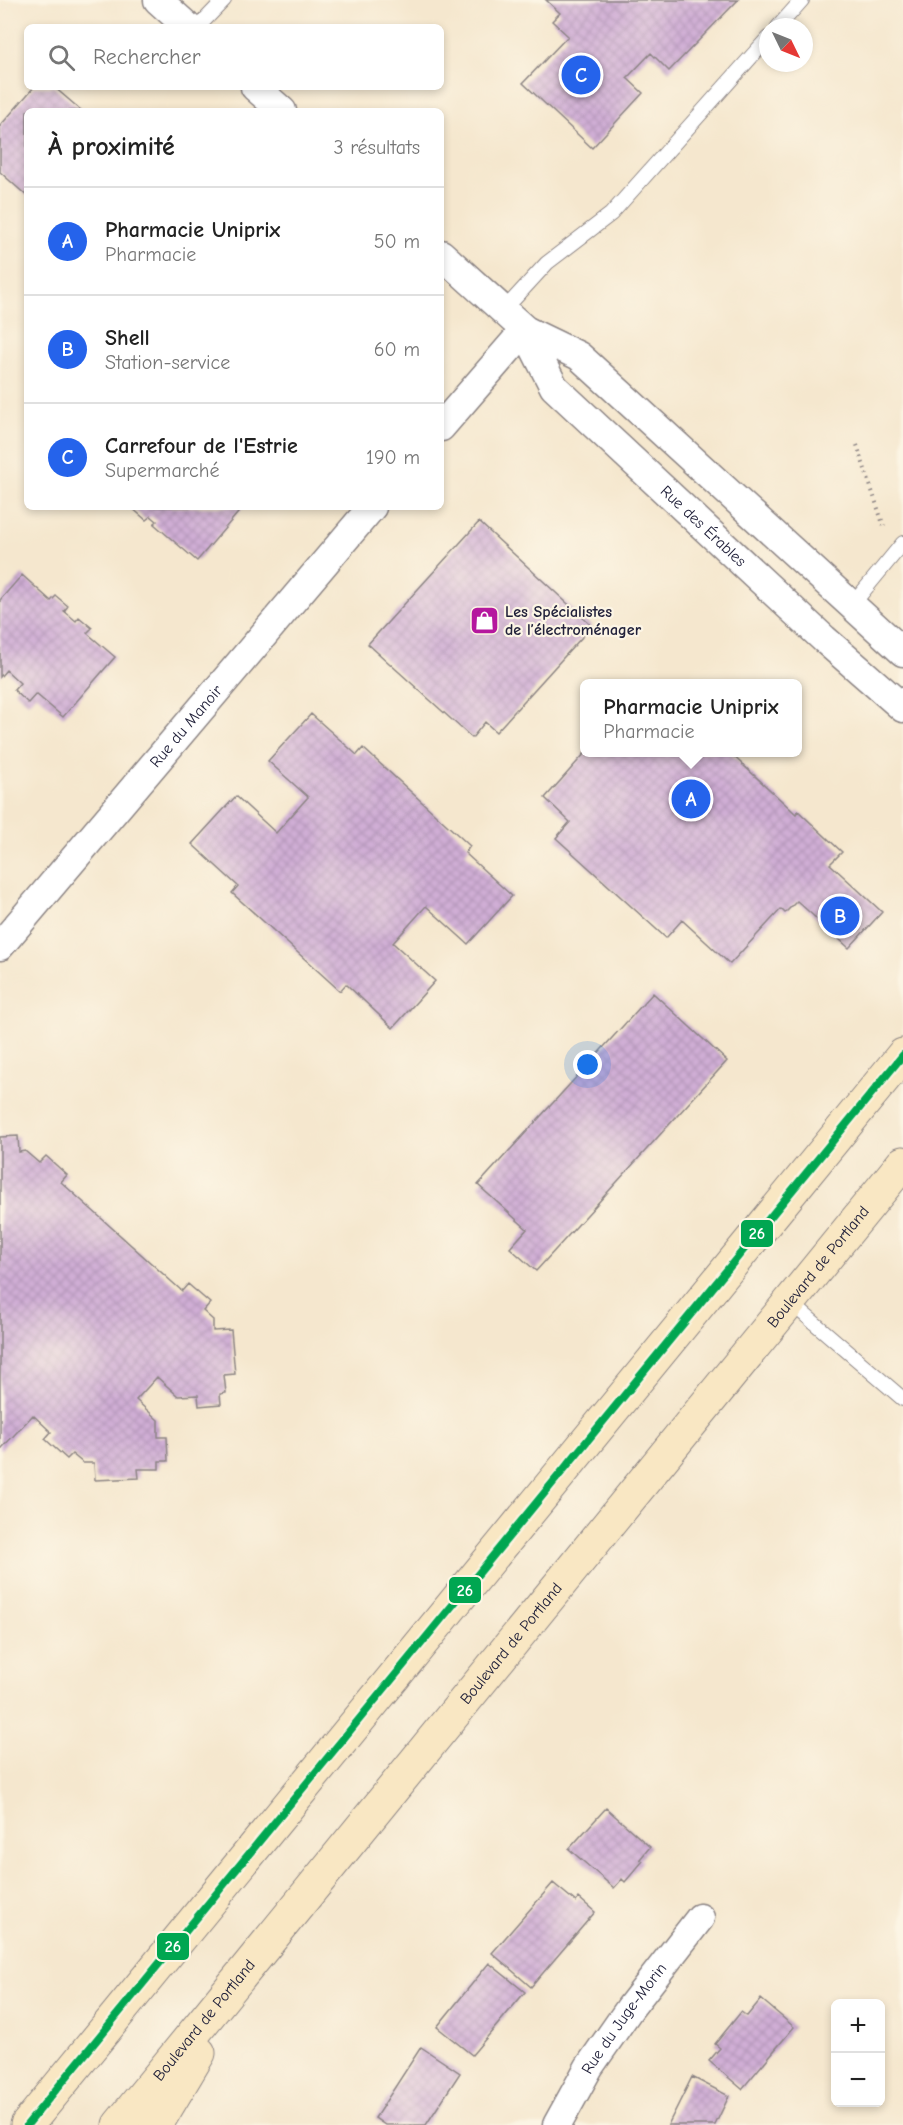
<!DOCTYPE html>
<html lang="fr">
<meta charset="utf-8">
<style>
body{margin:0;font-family:"Comic Neue",sans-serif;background:#f6f6f6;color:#222}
.controls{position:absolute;right:18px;bottom:18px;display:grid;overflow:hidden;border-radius:9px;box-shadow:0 3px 9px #0003}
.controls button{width:54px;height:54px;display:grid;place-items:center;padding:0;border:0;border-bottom:2px solid #e0e0e0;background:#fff;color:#222;font:30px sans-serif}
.compass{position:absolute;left:759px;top:18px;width:54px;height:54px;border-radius:50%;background:#fff;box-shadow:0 3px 9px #0003;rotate:133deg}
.you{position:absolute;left:588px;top:1065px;width:21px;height:21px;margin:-15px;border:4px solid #fff;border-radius:50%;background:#1a73e8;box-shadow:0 0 0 9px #1a73e833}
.badge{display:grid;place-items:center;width:39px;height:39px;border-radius:50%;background:#2563eb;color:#fff;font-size:20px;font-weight:700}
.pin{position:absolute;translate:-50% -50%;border:3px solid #fff;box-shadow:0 2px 6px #0006}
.popup{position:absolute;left:580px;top:679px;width:222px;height:78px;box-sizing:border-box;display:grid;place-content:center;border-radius:9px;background:#fff;filter:drop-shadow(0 2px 4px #0005);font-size:20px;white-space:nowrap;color:#767676}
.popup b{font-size:22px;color:#222}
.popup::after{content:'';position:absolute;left:50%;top:100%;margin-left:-12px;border:12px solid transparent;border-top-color:#fff}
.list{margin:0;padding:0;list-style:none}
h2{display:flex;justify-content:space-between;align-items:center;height:78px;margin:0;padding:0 24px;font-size:26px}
h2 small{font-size:20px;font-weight:400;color:#767676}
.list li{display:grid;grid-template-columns:39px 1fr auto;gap:18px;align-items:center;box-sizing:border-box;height:108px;padding:0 24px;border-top:2px solid #e0e0e0}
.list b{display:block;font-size:22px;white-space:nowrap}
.list p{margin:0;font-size:20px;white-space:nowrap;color:#767676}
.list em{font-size:20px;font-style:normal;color:#767676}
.icon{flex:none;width:33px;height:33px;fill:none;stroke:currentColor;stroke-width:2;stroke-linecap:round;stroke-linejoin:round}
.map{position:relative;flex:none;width:903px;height:2125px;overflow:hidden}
.search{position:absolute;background:#fff;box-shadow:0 3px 9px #0003;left:24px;top:24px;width:420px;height:66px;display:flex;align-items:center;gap:15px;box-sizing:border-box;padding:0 21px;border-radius:9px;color:#767676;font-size:22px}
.panel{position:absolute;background:#fff;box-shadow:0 3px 9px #0003;left:24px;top:108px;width:420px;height:402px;border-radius:9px}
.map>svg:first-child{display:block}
.building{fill:url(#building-cross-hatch)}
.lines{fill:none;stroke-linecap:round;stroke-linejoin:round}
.lane-casing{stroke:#8c8484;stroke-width:16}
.street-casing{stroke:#8c8484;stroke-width:31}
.secondary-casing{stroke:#8c8484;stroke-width:35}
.path{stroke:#8c8484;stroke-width:4;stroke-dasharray:1.5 4.5;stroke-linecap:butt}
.lane{stroke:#fff;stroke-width:14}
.street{stroke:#fff;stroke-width:28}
.secondary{stroke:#f9e7c3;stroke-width:33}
.bus-1-casing{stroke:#fcf5e5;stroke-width:12}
.bus-1{stroke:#00a651;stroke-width:8}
.labels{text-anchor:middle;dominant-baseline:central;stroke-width:4.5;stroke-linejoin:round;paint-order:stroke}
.street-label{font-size:16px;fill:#22223b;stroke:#fcf5e5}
.poi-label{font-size:16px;font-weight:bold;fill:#22223b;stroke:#fcf5e5;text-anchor:start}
.line-badge{stroke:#fcf5e5;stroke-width:2}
.badge-label{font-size:16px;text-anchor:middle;font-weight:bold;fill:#fff}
</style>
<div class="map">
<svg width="903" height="2125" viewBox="0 0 903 2125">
<defs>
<pattern id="building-cross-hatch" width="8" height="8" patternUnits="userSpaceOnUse" patternTransform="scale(1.5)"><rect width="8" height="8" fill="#d0aed5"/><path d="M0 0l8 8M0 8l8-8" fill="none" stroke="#b295b8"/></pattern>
</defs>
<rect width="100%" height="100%" fill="#fcf5e5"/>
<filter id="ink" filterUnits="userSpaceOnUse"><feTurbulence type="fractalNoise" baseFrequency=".0167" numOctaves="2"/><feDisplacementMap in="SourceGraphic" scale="12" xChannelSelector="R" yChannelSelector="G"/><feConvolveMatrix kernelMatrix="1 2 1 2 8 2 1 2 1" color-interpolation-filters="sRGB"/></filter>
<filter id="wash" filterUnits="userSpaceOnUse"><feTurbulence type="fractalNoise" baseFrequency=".008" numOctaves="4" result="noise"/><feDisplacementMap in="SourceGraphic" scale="24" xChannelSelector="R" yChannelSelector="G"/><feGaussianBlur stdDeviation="1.35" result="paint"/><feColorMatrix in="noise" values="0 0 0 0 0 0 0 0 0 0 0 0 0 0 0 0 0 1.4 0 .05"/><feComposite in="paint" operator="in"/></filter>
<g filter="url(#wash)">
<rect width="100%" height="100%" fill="#f5e7ce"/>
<g id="blocks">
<path class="building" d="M546 0H738L669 71 651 53 627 78 643 93 592 148 523 83 568 36 552 21 560 13Z
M34 87H54L82 111H27V196L0 172V126Z
M131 507H243L197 561 154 524 157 521 151 516 146 520Z
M479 522 592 626 496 732 485 722 472 738 368 644Z
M22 575 51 601 56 596 68 606 64 611 76 621 79 617 92 628 87 633 115 657 63 717 36 694 28 703 14 690 20 683 6 670 0 677V600Z
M311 714 357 755 363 748 470 846 465 853 512 896 468 944 426 906 393 943 435 981 393 1028 346 984 340 991 232 893 238 886 192 844 236 796 276 833 308 797 268 761Z
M586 752H729L796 814 798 811 842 852 830 864 882 912 849 948 797 901 785 913 781 909 730 964 682 920 666 938 556 838 570 822 545 798Z
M653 993 727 1061 536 1271 510 1248 527 1229 478 1185Z
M18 1136 19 1152 25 1151 39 1163 46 1156 67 1175 61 1182 182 1291 188 1284 210 1303 203 1311 213 1320V1331L231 1330 235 1374 224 1375 226 1393 220 1394 221 1404 199 1406 198 1395 178 1396 157 1377 136 1400 158 1420V1437H167L168 1461H159V1469H138L139 1478 95 1480 94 1463H83L72 1454 67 1459 45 1439 51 1432 33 1415 0 1450V1137Z
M606 1808 650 1847 640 1859 643 1861 625 1882 622 1879 614 1888 569 1849Z
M553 1883 576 1902 579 1898 595 1912 531 1987 492 1953Z
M489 1963 525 1992 472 2055 437 2027Z
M761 1999 794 2027 742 2089 709 2061 720 2048 715 2044 741 2012 747 2016Z
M421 2047 460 2073 426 2125H385L375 2118Z
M692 2077 729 2096 715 2125H668Z"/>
</g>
</g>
<g filter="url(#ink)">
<use href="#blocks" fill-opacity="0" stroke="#8c8484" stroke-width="1.5"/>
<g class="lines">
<defs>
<path id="lane" d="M198 27 224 0
M778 27 802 0
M503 311 547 263 611 214 768 38
M852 605 903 543
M790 1302 903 1399"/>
<g id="street">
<path d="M158 0 188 27"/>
<path d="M255 87 282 111"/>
<path d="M441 254 525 330 579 356 903 652"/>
<path id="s1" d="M525 330 554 387 824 639 903 708"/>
<path d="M441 427 525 330"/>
<path id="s2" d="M0 946 372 507"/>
<path id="s3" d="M557 2125 589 2067 630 2008 700 1918"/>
</g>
<g id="secondary">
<path d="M27 2125 903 1055"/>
<path id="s4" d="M119 2125 903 1163"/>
<path d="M156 2125 199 2053"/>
</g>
</defs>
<use href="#lane" class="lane-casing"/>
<use href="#street" class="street-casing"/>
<use href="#secondary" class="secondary-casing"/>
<path class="path" d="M857 445 884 527"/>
<use href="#lane" class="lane"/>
<use href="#street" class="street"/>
<use href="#secondary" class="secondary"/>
<defs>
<path id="bus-1" d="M27 2125 903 1055"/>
</defs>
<use href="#bus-1" class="bus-1-casing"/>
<use href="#bus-1" class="bus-1"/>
</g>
</g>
<defs>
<symbol id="shop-square" viewBox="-11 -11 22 22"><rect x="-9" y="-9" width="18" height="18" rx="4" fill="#b5179e" stroke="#fcf5e5"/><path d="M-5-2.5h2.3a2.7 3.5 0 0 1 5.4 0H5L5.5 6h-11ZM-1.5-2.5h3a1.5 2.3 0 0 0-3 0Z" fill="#fff"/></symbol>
</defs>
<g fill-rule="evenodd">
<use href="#shop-square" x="468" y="604" width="33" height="33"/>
</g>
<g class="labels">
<g class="street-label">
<text stroke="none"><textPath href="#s1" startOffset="268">Rue des Érables</textPath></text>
<text stroke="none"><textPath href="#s2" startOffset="288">Rue du Manoir</textPath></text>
<text stroke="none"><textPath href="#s4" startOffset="1107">Boulevard de Portland</textPath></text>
<text stroke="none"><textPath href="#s4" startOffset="621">Boulevard de Portland</textPath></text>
<text stroke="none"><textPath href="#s3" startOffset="126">Rue du Juge-Morin</textPath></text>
<text stroke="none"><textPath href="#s4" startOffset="135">Boulevard de Portland</textPath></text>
</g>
<g class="poi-label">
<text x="505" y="612">Les Spécialistes<tspan x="505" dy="18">de l’électroménager</tspan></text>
</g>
</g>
<g class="line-badge">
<rect x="740" y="1219" width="34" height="29" rx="6" fill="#00a651"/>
<rect x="448" y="1576" width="34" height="28" rx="6" fill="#00a651"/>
<rect x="156" y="1932" width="34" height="29" rx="6" fill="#00a651"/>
</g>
<g class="badge-label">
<text x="757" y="1239">26</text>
<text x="465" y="1596">26</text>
<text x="173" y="1952">26</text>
</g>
</svg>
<div class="controls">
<button>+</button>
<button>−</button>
</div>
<svg class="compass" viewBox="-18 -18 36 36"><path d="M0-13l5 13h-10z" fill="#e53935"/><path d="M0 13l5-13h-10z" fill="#767676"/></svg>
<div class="you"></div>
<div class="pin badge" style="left:691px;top:799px">A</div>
<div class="popup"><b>Pharmacie Uniprix</b>Pharmacie</div>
<div class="pin badge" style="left:840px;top:916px">B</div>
<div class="pin badge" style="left:581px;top:75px">C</div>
<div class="search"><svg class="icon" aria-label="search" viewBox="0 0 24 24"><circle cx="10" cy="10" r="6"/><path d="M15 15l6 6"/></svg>Rechercher</div>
<section class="panel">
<h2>À proximité<small>3 résultats</small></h2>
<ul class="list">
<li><span class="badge">A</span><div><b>Pharmacie Uniprix</b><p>Pharmacie</p></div><em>50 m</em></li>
<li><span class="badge">B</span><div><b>Shell</b><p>Station-service</p></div><em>60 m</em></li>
<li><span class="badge">C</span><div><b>Carrefour de l'Estrie</b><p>Supermarché</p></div><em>190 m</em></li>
</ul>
</section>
</div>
